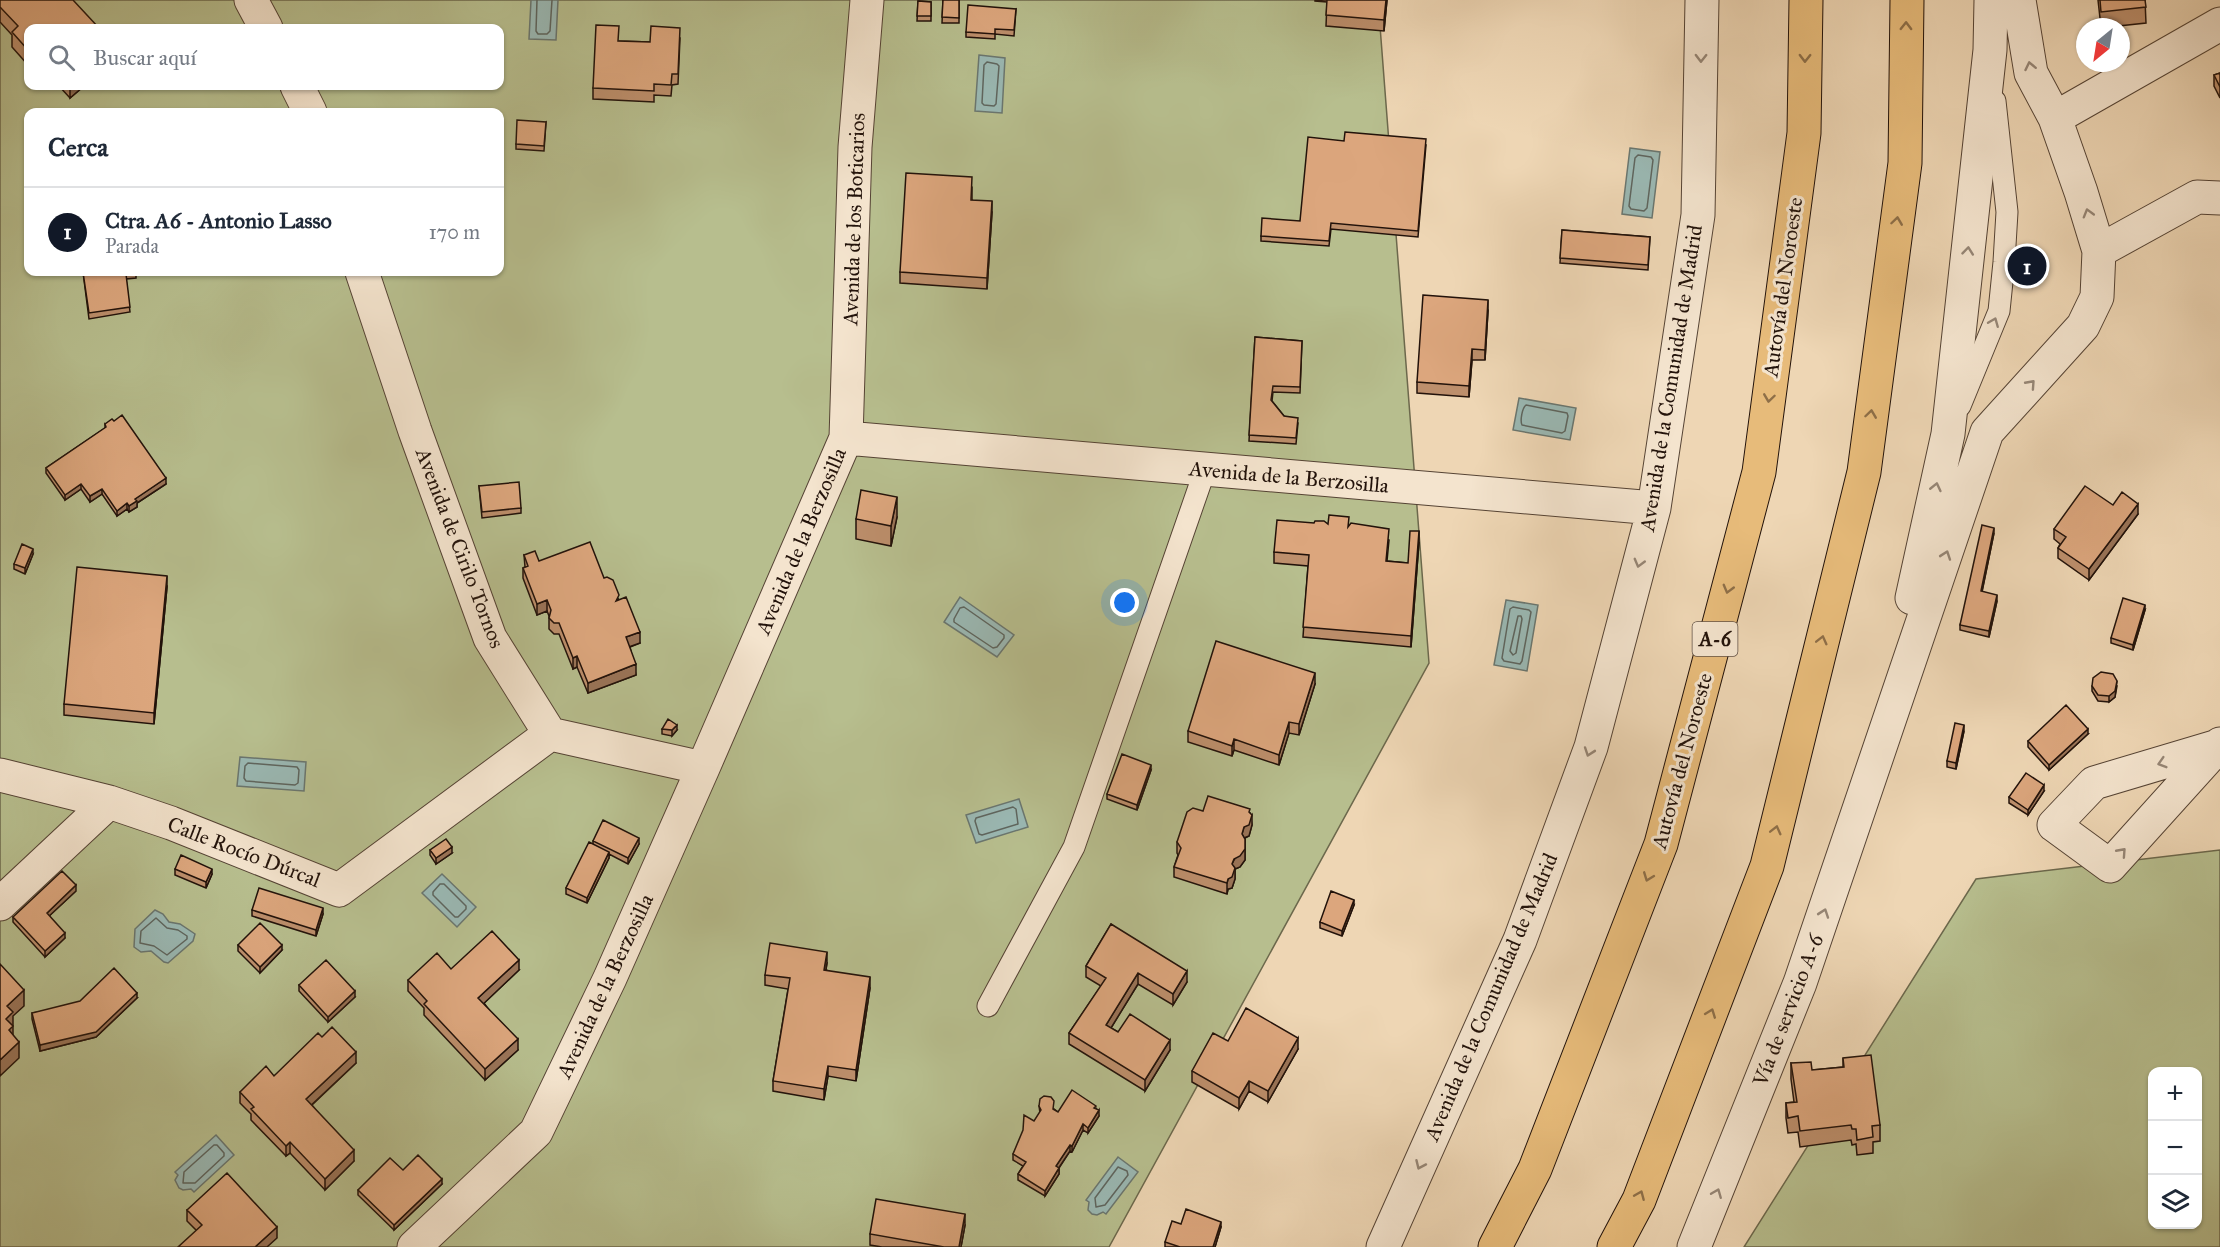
<!DOCTYPE html>
<html lang="es">
<meta charset="utf-8">
<style>
body{margin:0;font-family:"IM FELL Great Primer",serif;background:#f6f6f7;color:#1f2937}
.controls{position:absolute;right:18px;bottom:18px;display:grid;overflow:hidden;border-radius:12px;box-shadow:0 2px 4px #0004}
.controls button{width:54px;height:54px;display:grid;place-items:center;padding:0;border:0;border-bottom:2px solid #e0e1e3;background:#fff;color:#1f2937;font:30px sans-serif}
.compass{position:absolute;left:2076px;top:18px;width:54px;height:54px;border-radius:50%;background:#fff;box-shadow:0 2px 4px #0004;rotate:210deg}
.you{position:absolute;left:1125px;top:603px;width:21px;height:21px;margin:-15px;border:4px solid #fff;border-radius:50%;background:#1a73e8;box-shadow:0 0 0 9px #1a73e833}
.badge{display:grid;place-items:center;width:39px;height:39px;border-radius:50%;background:#111827;color:#fff;font-size:20px;font-weight:700}
.pin{position:absolute;translate:-50% -50%;border:3px solid #fff;box-shadow:0 2px 6px #0006}
.list{margin:0;padding:0;list-style:none}
h2{display:flex;justify-content:space-between;align-items:center;height:78px;margin:0;padding:0 24px;font-size:26px}
h2 small{font-size:20px;font-weight:400;color:#747a83}
.list li{display:grid;grid-template-columns:39px 1fr auto;gap:18px;align-items:center;box-sizing:border-box;height:90px;padding:0 24px;border-top:2px solid #e0e1e3}
.list b{display:block;font-size:22px;white-space:nowrap}
.list p{margin:0;font-size:20px;white-space:nowrap;color:#747a83}
.list em{font-size:20px;font-style:normal;color:#747a83}
.icon{flex:none;width:33px;height:33px;fill:none;stroke:currentColor;stroke-width:2;stroke-linecap:round;stroke-linejoin:round}
.map{position:relative;flex:none;width:2220px;height:1247px;overflow:hidden}
.search{position:absolute;background:#fff;box-shadow:0 2px 4px #0004;left:24px;top:24px;width:480px;height:66px;display:flex;align-items:center;gap:15px;box-sizing:border-box;padding:0 21px;border-radius:12px;color:#747a83;font-size:22px}
.panel{position:absolute;background:#fff;box-shadow:0 2px 4px #0004;left:24px;top:108px;width:480px;height:168px;border-radius:12px}
.map>svg:first-child{display:block}
.green{fill:#b7be8e;stroke:#6c684c;stroke-width:1.5;fill-rule:evenodd}
.water{fill:#9ab8b3;stroke:#6a766f;stroke-width:1.5}
.lines{fill:none;stroke-linecap:round;stroke-linejoin:round}
.shore{stroke:#5e655e;stroke-width:1.5}
.lane-casing{stroke:#554334;stroke-width:23}
.street-casing{stroke:#554334;stroke-width:35}
.highway-casing{stroke:#22120a;stroke-width:35}
.lane{stroke:#f4e4ce;stroke-width:21}
.street{stroke:#f4e4ce;stroke-width:33}
.highway{stroke:#e7bb7a;stroke-width:33}
.wall{fill:#bd8f6c;stroke:#22120a;stroke-width:1.5}
.shaded-wall{fill:#9a7458;stroke:#22120a;stroke-width:1.5}
.building{fill:#dca67d;stroke:#22120a;stroke-width:1.5}
.oneway{stroke:#8e6f48}
.oneway2{stroke:#968676}
.labels{text-anchor:middle;dominant-baseline:central;stroke-width:6;stroke-linejoin:round;paint-order:stroke}
.shield{fill:#f4e4ce;stroke:#615145;stroke-width:1.5}
.shield-label{font-size:20px;font-weight:bold;fill:#22120a}
.street-label{font-size:21px;fill:#22120a;stroke:#f4e4ce}
</style>
<div class="map">
<svg width="2220" height="1247" viewBox="0 0 2220 1247">
<rect width="100%" height="100%" fill="#eed6b4"/>
<filter id="stains"><feTurbulence type="fractalNoise" baseFrequency=".00333" numOctaves="4"/><feColorMatrix values="0 0 0 0 .2 0 0 0 0 .09 0 0 0 0 .02 0 0 0 .5 -.17"/></filter>
<radialGradient id="worn" r=".72"><stop offset=".6" stop-color="#630" stop-opacity="0"/><stop offset="1" stop-color="#630" stop-opacity=".3"/></radialGradient>
<path class="green" d="M0 0H1378L1429 663 1109 1247H0ZM28 28H500V86H28ZM28 112H500V272H28Z
M2220 850V1247H1744L1976 879ZM2152 1072H2198V1224H2152Z"/>
<path class="water" d="M531 0H558L556 40 529 39Z
M979 55 1005 58 1002 113 975 111Z
M1630 148 1660 152 1652 218 1622 214Z
M1519 398 1576 408 1570 440 1513 430Z
M960 597 1014 635 997 657 944 622Z
M1506 600 1538 605 1527 671 1494 665Z
M240 757 306 762 304 791 237 786Z
M1019 799 1028 827 976 843 966 815Z
M442 874 476 907 457 927 422 893Z
M155 910 163 914 169 922 180 924 195 934 193 941 168 963 164 962 151 951 141 952 134 947 135 929Z
M216 1135 234 1155 194 1192 191 1189 183 1190 179 1188 175 1180 178 1175 175 1172Z
M1118 1157 1138 1172 1106 1214 1103 1212 1097 1215 1092 1214 1088 1210 1089 1202 1086 1200Z"/>
<g class="lines">
<path class="shore" d="M537 0 536 31 538 34H547L550 31 552 0
M987 62 997 64 999 66 996 104 994 106 984 105 982 103 984 65Z
M1638 155 1651 157 1653 160 1647 208 1644 211 1631 209 1629 206 1635 158Z
M1526 405 1567 413 1568 416 1565 431 1562 433 1522 425C1520 421 1522 408 1526 405Z
M964 607 1004 635V638L997 647 993 648 954 622V619L960 608Z
M1513 607 1529 610 1531 612 1522 661 1520 664 1504 661 1502 658 1510 609Z
M1518 616H1521L1522 619 1516 653 1513 655 1510 651Z
M248 763 297 767 299 770 298 783 295 785 246 781 244 778 245 766Z
M1013 807 1016 809 1018 824 982 835 979 834 975 821 976 818Z
M440 884H444L466 906V909L458 917H455L433 895V892Z
M156 918 167 928 178 930 187 936V939L167 955 154 946 140 943 141 931Z
M214 1145H217L224 1153V1156L195 1183H183L184 1172Z
M1118 1167 1127 1171 1128 1175 1105 1205 1096 1207 1095 1198Z"/>
<defs>
<path id="lane" d="M1960 406 1999 311 2004 262 2007 212 1995 101
M988 1006 1074 847 1205 470"/>
<path id="street" d="M251 0 266 28
M297 86 310 112
M2055 118 2220 24
M2099 251 2197 197 2220 198
M362 272 415 431 490 638 550 734 703 768
M846 438 855 147 867 0
M1912 598 1948 434 1990 50 1991 0
M2218 746 2094 783 2054 825 2110 866 2220 744
M0 775 109 802 171 823 339 890 550 734
M0 904 109 802
M414 1247 536 1132 610 978 703 768 846 438 1654 508
M1383 1247 1520 940 1591 747 1654 508 1698 215 1702 0
M1694 1247 1800 983 1987 432 2083 326 2097 297 2099 251 2081 192 2055 118 2031 73 2019 0"/>
<path id="highway" d="M1495 1247 1535 1169 1661 844 1759 472 1804 133 1806 0
M1614 1247 1639 1200 1767 866 1864 472 1905 163 1907 0"/>
</defs>
<use href="#lane" class="lane-casing"/>
<use href="#street" class="street-casing"/>
<use href="#highway" class="highway-casing"/>
<use href="#lane" class="lane"/>
<use href="#street" class="street"/>
<use href="#highway" class="highway"/>
</g>
<path class="wall" d="M0 0 28 28V65L12 47V35L0 22Z
M943 0H959V23H942Z
M1315 0H1387L1384 31 1326 26 1327 2 1315 1Z
M2098 0H2145L2146 23 2109 27H2101Z
M918 1 931 2V21H917Z
M1016 9 1014 36 995 34V39L966 37V32Z
M680 38 678 84 672 85 671 96 654 95V102L593 99V88L619 41 650 42Z
M2220 73V98L2214 86V75Z
M59 86H84L70 98Z
M546 122 544 151 516 149V144Z
M1344 141 1426 145 1418 237 1331 229 1329 246 1261 241V236L1300 221Z
M972 188V200L992 212 987 289 900 283V272Z
M1562 230 1650 237 1648 270 1560 263Z
M83 272H136V278L126 279 130 312 89 319Z
M1488 311 1485 360H1472L1469 397 1417 393V382Z
M1255 337 1302 341 1300 393 1273 392 1272 401 1284 416 1298 423 1296 444 1249 441Z
M105 424 166 484 137 503V507L129 512 127 509 117 516 102 494 90 502 81 489 65 500 46 473V468L105 428Z
M479 486 521 508V513L482 518Z
M2113 505 2138 514 2089 580 2058 558V548L2060 544 2054 539V529Z
M897 517 891 546 856 539V519Z
M1328 524 1349 526 1389 540 1387 561 1408 563 1419 542 1411 647 1303 637 1308 566 1274 563V552Z
M1994 533 1982 591 1997 601 1989 637 1960 630V625Z
M33 554 25 574 14 569V564Z
M524 555 539 561 604 578 619 600 640 643 630 647 636 675 588 693 577 667 573 669 559 634H554L549 629V616L547 611 537 615 523 578V568L525 567Z
M167 587 154 724 64 715V704Z
M2145 610 2133 650 2111 643V638Z
M1315 684 1299 735 1289 733 1279 765 1234 750 1232 756 1188 742V731Z
M2092 686H2117L2115 697 2109 702 2098 701 2092 691Z
M662 729 677 730 672 736 662 734Z
M1964 731 1956 769 1947 767V761Z
M2088 734 2049 770 2028 747V741Z
M1151 770 1137 810 1107 799V794Z
M2044 791 2028 815 2009 803V797Z
M1203 811 1250 813 1252 825 1249 836 1245 838V860L1240 867 1235 869V879L1232 888 1228 889 1227 894 1174 877V867L1178 855 1177 853V842Z
M593 841 639 844 628 864 609 854V858L587 903 566 894V888L593 844Z
M430 850 452 853 436 864 430 855Z
M175 869 212 874 206 888 175 875Z
M76 891 49 916 65 938 45 957 13 922V917Z
M1354 905 1342 936 1320 928V922Z
M252 910 323 914 316 936 252 916Z
M1111 924 1187 982 1173 1005 1138 984 1111 1028 1118 1032 1170 1050 1145 1091 1069 1044V1033L1101 986 1086 977V966Z
M238 945 282 950 260 973 238 951Z
M827 963 826 970 870 988 856 1081 828 1076 824 1100 773 1091V1081L788 989 765 985V975Z
M451 969 519 970 484 1003 518 1050 485 1080 424 1015V1008L408 991V980Z
M299 985 355 997 328 1022 299 991Z
M137 998 96 1037 40 1051 32 1019V1013Z
M322 1037 356 1063 312 1105 354 1161 325 1190 290 1153 286 1156 251 1120V1114L240 1103V1092L274 1076Z
M1228 1041 1298 1049 1268 1102 1249 1091 1239 1109 1192 1082V1071Z
M1843 1058 1880 1125V1141L1873 1142V1153L1857 1155 1856 1144 1852 1145 1851 1140 1800 1147 1798 1132 1788 1133 1786 1118V1103L1794 1102 1791 1079V1063L1812 1070 1843 1067Z
M1039 1106 1054 1109 1058 1112 1096 1108 1099 1116 1088 1133 1083 1130 1072 1152 1070 1151 1059 1168V1174L1045 1196 1018 1180V1174L1023 1166 1013 1160V1154L1040 1113Z
M403 1170 442 1184 394 1230 358 1195V1190Z
M187 1210 277 1238 196 1230 187 1221Z
M965 1225 961 1247H882L870 1245V1234Z
M1221 1227 1215 1247H1165V1242Z"/>
<path class="shaded-wall" d="M1386 0H1387L1384 31V20Z
M70 86H84L70 98Z
M992 201V212L987 289V278Z
M1488 300V311L1485 360V350Z
M1472 349V360L1469 397V386Z
M166 478V484L137 503V507L129 512V506L135 499Z
M81 484V489L65 500V495Z
M102 489V494L90 502V496Z
M897 497V517L891 546V526Z
M127 503V509L117 516V511Z
M2138 504V514L2089 580V569Z
M1994 528V533L1981 597V591Z
M1419 531V542L1411 647V636Z
M33 549V554L25 574V568Z
M167 576V587L154 724V713Z
M1997 595V601L1989 637V631Z
M547 600V611L537 615V604Z
M2145 605V610L2133 650V645Z
M640 632V643L626 648V637Z
M577 656V667L573 669V658Z
M636 664V675L588 693V683Z
M1315 673V684L1299 735V724Z
M2117 681 2115 697 2109 702V696Z
M1289 722V733L1279 765V755Z
M677 725V730L672 736V730Z
M1964 725V731L1956 769V763Z
M2088 729V734L2049 770V765Z
M1234 739V750L1232 756V746Z
M1151 765V770L1137 810V805Z
M2044 785V791L2028 815V810Z
M1252 815V825L1249 836 1244 838 1242 834 1244 827Z
M639 838V844L628 864V858Z
M1245 839V860L1240 867 1235 869V879L1232 888 1228 889 1227 894V883L1232 864Z
M452 847V853L436 864V858Z
M609 852V858L587 903V898Z
M212 869V874L206 888V882Z
M76 885V891L47 918V913Z
M1354 900V905L1342 936V931Z
M323 908V914L316 936V930Z
M65 933V938L45 957V951Z
M282 945V950L260 973V967Z
M827 952V963L824 980V970Z
M519 960V970L478 1009V998Z
M1187 971V982L1173 1005V994Z
M1138 973V984L1106 1036V1025Z
M870 977V988L856 1081V1070Z
M24 990V1006L13 1016V1042L6 1019 7 1006Z
M355 991V997L328 1022V1017Z
M137 993V998L96 1037 40 1051V1045Z
M1298 1038V1049L1268 1102V1091Z
M518 1039V1050L485 1080V1069Z
M1170 1040V1050L1145 1091V1080Z
M19 1042V1058L0 1076V1060Z
M356 1052V1063L306 1110V1099Z
M828 1066V1076L824 1100V1089Z
M1249 1081V1091L1239 1109V1098Z
M1099 1110V1116L1088 1133V1128Z
M1083 1124V1130L1072 1152V1146Z
M290 1142V1153L286 1156V1146Z
M1070 1145V1151L1056 1172V1166Z
M354 1150V1161L325 1190V1179Z
M1059 1168V1174L1045 1196V1191Z
M442 1179V1184L394 1230V1225Z
M965 1214V1225L961 1247H959Z
M1221 1222V1227L1215 1247H1213Z
M277 1227V1238L267 1247H255Z"/>
<path class="building" d="M0 0H73L99 28H28V50L12 32 18 26 0 7Z
M943 0H959V18L942 17Z
M1327 0H1386L1384 20 1326 15Z
M2100 0H2145L2146 7 2101 12Z
M918 1 931 2V16H917Z
M968 5 1016 9 1014 30 995 29V34L966 32Z
M596 25 619 26 618 41 650 42 651 26 680 28 678 74H672L671 85 654 84V91L593 88Z
M2220 73V87L2214 75Z
M517 120 546 122 544 146 516 144Z
M1345 132 1426 139 1418 231 1331 223 1329 241 1261 236 1262 218 1300 221 1308 137 1344 141Z
M906 173 972 177 971 200 992 201 987 278 900 272Z
M1562 230 1650 237 1648 265 1560 258Z
M83 272H136L126 274 130 307 89 313Z
M1423 295 1488 300 1485 350 1472 349 1469 386 1417 382Z
M1255 337 1302 341 1300 387 1273 386 1271 400 1284 416 1298 418 1296 438 1249 435Z
M122 415 166 478 135 499 137 501 129 506 127 503 117 511 102 489 90 496 81 484 65 495 46 468 106 427 105 424 112 419 114 421Z
M519 482 521 508 482 512 479 486Z
M2085 486 2113 505 2122 492 2138 504 2089 569 2058 548 2066 537 2054 529Z
M861 490 897 497 891 526 856 519Z
M1329 515 1349 517 1348 527 1351 523 1389 529 1386 561 1408 563 1410 531H1419L1411 636 1303 627 1309 555 1274 552 1277 520 1314 523 1315 521H1324L1328 524Z
M1982 525 1994 528 1981 591 1997 595 1989 631 1960 625Z
M590 542 604 578 607 577 613 580 619 595 616 601 626 597 640 632 626 637 636 664 588 683 577 656 573 658 559 623H554L549 618 551 610 547 600 537 604 523 568 528 566 524 555 535 551 539 561Z
M22 544 33 549 25 568 14 564Z
M77 567 167 576 154 713 64 704Z
M2123 598 2145 605 2133 645 2111 638Z
M1216 641 1315 673 1299 724 1289 722 1279 755 1234 739 1232 746 1188 731Z
M2101 672 2113 674 2117 681 2115 691 2109 696 2098 695 2092 686 2093 678Z
M2066 705 2088 729 2049 765 2028 741Z
M668 719 677 725 672 730 662 729Z
M1955 723 1964 725 1956 763 1947 761Z
M1122 754 1151 765 1137 805 1107 794Z
M2026 773 2044 785 2028 810 2009 797Z
M1208 796 1250 809 1249 812 1252 815 1249 825 1244 827 1242 834 1245 839V849L1240 856 1234 859 1232 864 1235 868 1232 877 1228 879 1227 883 1174 867 1181 848 1177 842 1187 812 1193 808 1203 811Z
M603 820 639 838 628 858 593 841Z
M446 839 452 847 436 858 430 850Z
M589 842 609 852 587 898 566 888Z
M181 855 212 869 206 882 175 869Z
M62 871 76 885 47 913 65 933 45 951 13 917Z
M259 888 323 908 316 930 252 910Z
M1331 891 1354 900 1342 931 1320 922Z
M260 923 282 945 260 967 238 945Z
M1111 924 1187 971 1173 994 1138 973 1106 1025 1118 1032 1130 1014 1170 1040 1145 1080 1069 1033 1106 978 1086 966Z
M492 931 519 960 478 998 518 1039 485 1069 424 1004 427 1001 408 980 437 953 451 969Z
M770 943 827 952 824 970 870 977 856 1070 828 1066 824 1089 773 1081 790 978 765 975Z
M326 960 355 991 328 1017 299 985Z
M0 964 24 990 7 1006 13 1012 6 1019 13 1026 9 1030 19 1042 0 1060Z
M114 968 137 993 96 1032 40 1045 32 1013 80 1001Z
M1246 1008 1298 1038 1268 1091 1249 1081 1239 1098 1192 1071 1213 1033 1228 1041Z
M332 1027 356 1052 306 1099 354 1150 325 1179 290 1142 286 1146 251 1109 254 1107 240 1092 266 1066 274 1076 318 1033 322 1037Z
M1871 1055 1880 1125 1872 1126 1873 1137 1857 1140 1856 1129H1852L1851 1125 1800 1131 1798 1116 1788 1118 1786 1103 1797 1102 1791 1063 1811 1062 1812 1070 1844 1067 1843 1058Z
M1072 1090 1096 1106 1094 1108 1099 1110 1088 1128 1083 1124 1072 1146 1070 1145 1056 1166 1059 1168 1045 1191 1018 1174 1026 1162 1013 1154 1023 1130 1024 1115 1034 1121 1041 1110 1039 1106 1040 1099 1044 1096 1051 1097 1054 1101 1053 1109 1058 1112Z
M418 1155 442 1179 394 1225 358 1190 390 1158 403 1170Z
M227 1173 277 1227 255 1247H178L202 1225 187 1210Z
M876 1199 965 1214 959 1247H944L870 1234Z
M1186 1209 1221 1222 1213 1247H1180L1165 1242 1172 1221 1181 1224Z"/>
<defs><path id="oneway-chevron" d="M-2-3.5L2.5 0L-2 3.5" fill="none" stroke-width="1.6" stroke-linecap="round" stroke-linejoin="round" transform="scale(1.5)"/></defs>
<g class="oneway">
<use href="#oneway-chevron" transform="translate(1906 26) rotate(-89)"/>
<use href="#oneway-chevron" transform="translate(1805 58) rotate(91)"/>
<use href="#oneway-chevron" transform="translate(1897 221) rotate(-82)"/>
<use href="#oneway-chevron" transform="translate(1769 398) rotate(98)"/>
<use href="#oneway-chevron" transform="translate(1871 414) rotate(-82)"/>
<use href="#oneway-chevron" transform="translate(1728 589) rotate(105)"/>
<use href="#oneway-chevron" transform="translate(1822 640) rotate(-76)"/>
<use href="#oneway-chevron" transform="translate(1776 830) rotate(-76)"/>
<use href="#oneway-chevron" transform="translate(1648 877) rotate(111)"/>
<use href="#oneway-chevron" transform="translate(1711 1013) rotate(-69)"/>
<use href="#oneway-chevron" transform="translate(1640 1195) rotate(-67)"/>
</g>
<g class="oneway2">
<use href="#oneway-chevron" transform="translate(1701 58) rotate(91)"/>
<use href="#oneway-chevron" transform="translate(2030 66) rotate(-102)"/>
<use href="#oneway-chevron" transform="translate(2088 213) rotate(-106)"/>
<use href="#oneway-chevron" transform="translate(1968 251) rotate(-84)"/>
<use href="#oneway-chevron" transform="translate(1994 322) rotate(-68)"/>
<use href="#oneway-chevron" transform="translate(2031 384) rotate(-48)"/>
<use href="#oneway-chevron" transform="translate(1936 487) rotate(-77)"/>
<use href="#oneway-chevron" transform="translate(1946 555) rotate(-71)"/>
<use href="#oneway-chevron" transform="translate(1639 563) rotate(105)"/>
<use href="#oneway-chevron" transform="translate(1589 752) rotate(109)"/>
<use href="#oneway-chevron" transform="translate(2162 763) rotate(163)"/>
<use href="#oneway-chevron" transform="translate(2122 852) rotate(-48)"/>
<use href="#oneway-chevron" transform="translate(1824 913) rotate(-71)"/>
<use href="#oneway-chevron" transform="translate(1420 1165) rotate(114)"/>
<use href="#oneway-chevron" transform="translate(1717 1193) rotate(-68)"/>
</g>
<g class="labels">
<rect class="shield" x="1692.5" y="622" width="45" height="34" rx="4.5"/>
<g class="shield-label">
<text x="1715" y="639">A-6</text>
</g>
<g class="street-label">
<text transform="translate(854 219) rotate(-88)">Avenida de los Boticarios</text>
<text transform="translate(1783 287) rotate(-82)">Autovía del Noroeste</text>
<text transform="translate(1671 378) rotate(-81)">Avenida de la Comunidad de Madrid</text>
<text transform="translate(1289 477) rotate(5)">Avenida de la Berzosilla</text>
<text transform="translate(801 541) rotate(-67)">Avenida de la Berzosilla</text>
<text transform="translate(460 548) rotate(69)">Avenida de Cirilo Tornos</text>
<text transform="translate(1682 761) rotate(-75)">Autovía del Noroeste</text>
<text transform="translate(244 852) rotate(21)">Calle Rocío Dúrcal</text>
<text transform="translate(605 986) rotate(-65)">Avenida de la Berzosilla</text>
<text transform="translate(1491 997) rotate(-67)">Avenida de la Comunidad de Madrid</text>
<text transform="translate(1788 1010) rotate(-69)">Vía de servicio A-6</text>
</g>
</g>
<rect width="100%" height="100%" filter="url(#stains)"/>
<rect width="100%" height="100%" fill="url(#worn)"/>
</svg>
<div class="controls">
<button>+</button>
<button>−</button>
<button><svg class="icon" aria-label="layers" viewBox="0 0 24 24"><path d="M12 4l9 5-9 5-9-5zM3 14l9 5 9-5"/></svg></button>
</div>
<svg class="compass" viewBox="-18 -18 36 36"><path d="M0-13l5 13h-10z" fill="#e53935"/><path d="M0 13l5-13h-10z" fill="#747a83"/></svg>
<div class="you"></div>
<div class="pin badge" style="left:2027px;top:266px">1</div>
<div class="search"><svg class="icon" aria-label="search" viewBox="0 0 24 24"><circle cx="10" cy="10" r="6"/><path d="M15 15l6 6"/></svg>Buscar aquí</div>
<section class="panel">
<h2>Cerca<small></small></h2>
<ul class="list">
<li><span class="badge">1</span><div><b>Ctra. A6 - Antonio Lasso</b><p>Parada</p></div><em>170 m</em></li>
</ul>
</section>
</div>
